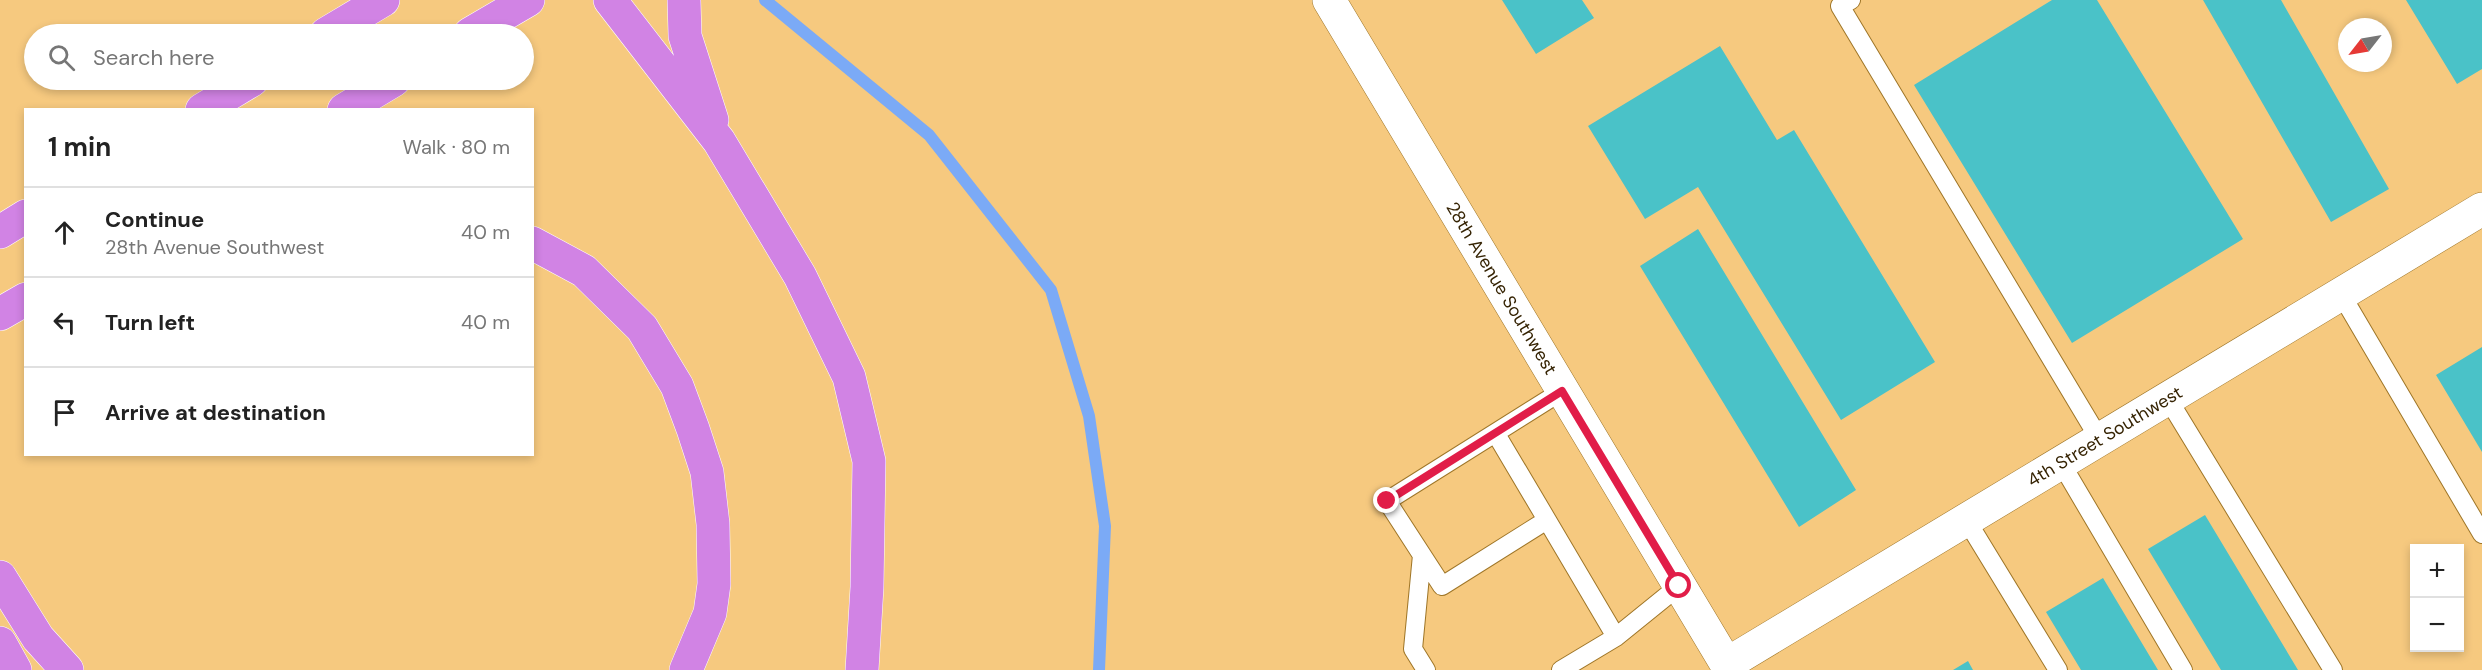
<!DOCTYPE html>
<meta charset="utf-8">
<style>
body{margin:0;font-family:"DM Sans",sans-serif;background:#f6f6f6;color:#222}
.controls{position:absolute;right:18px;bottom:18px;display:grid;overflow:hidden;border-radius:0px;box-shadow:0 3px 9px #0003}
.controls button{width:54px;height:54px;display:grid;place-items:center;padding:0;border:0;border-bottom:2px solid #e0e0e0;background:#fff;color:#222;font:30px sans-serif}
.compass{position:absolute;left:2338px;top:18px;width:54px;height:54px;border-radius:50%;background:#fff;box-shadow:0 3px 9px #0003;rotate:239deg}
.stop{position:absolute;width:18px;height:18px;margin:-14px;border:4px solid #e11d48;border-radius:50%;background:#fff}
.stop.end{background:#e11d48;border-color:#fff;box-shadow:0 2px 6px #0008}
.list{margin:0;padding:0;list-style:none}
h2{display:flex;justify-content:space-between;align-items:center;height:78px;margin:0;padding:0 24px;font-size:26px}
h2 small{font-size:20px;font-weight:400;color:#767676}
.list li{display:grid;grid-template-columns:39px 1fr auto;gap:18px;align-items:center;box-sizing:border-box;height:90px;padding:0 24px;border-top:2px solid #e0e0e0}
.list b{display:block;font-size:22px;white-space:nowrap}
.list p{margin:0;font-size:20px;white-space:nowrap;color:#767676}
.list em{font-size:20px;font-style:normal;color:#767676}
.icon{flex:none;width:33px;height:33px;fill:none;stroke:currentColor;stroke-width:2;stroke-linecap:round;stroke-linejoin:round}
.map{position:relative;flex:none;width:2482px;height:670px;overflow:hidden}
.search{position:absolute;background:#fff;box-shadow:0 3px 9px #0003;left:24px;top:24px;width:510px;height:66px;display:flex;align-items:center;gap:15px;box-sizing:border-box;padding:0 21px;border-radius:33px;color:#767676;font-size:22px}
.panel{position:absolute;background:#fff;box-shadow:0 3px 9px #0003;left:24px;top:108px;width:510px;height:348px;border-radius:0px}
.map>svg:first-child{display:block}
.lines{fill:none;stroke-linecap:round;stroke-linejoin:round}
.stream{stroke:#7baaf6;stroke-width:12}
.building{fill:#4ac2c8}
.lane-casing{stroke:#9f7628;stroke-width:20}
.street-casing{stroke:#9f7628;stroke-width:34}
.highway-casing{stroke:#fff;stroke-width:34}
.lane{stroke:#fff;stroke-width:18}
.street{stroke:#fff;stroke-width:33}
.highway{stroke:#d183e4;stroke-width:33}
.route{stroke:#e11d48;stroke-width:8}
.labels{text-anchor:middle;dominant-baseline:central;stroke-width:6;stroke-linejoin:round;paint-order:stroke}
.street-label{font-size:18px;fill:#362404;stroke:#fcd89e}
</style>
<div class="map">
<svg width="2482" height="670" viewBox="0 0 2482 670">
<rect width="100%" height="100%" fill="#f6c97f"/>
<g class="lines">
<path class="stream" d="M765 0 929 135 1051 290 1089 416 1105 526 1099 670"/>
</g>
<path class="building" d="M1502 0H1582L1594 18 1536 54Z
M2052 0H2097L2243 239 2072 343 1914 85Z
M2203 0H2281L2389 189 2331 222Z
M2406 0H2482V69L2457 84Z
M1720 46 1777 140 1794 130 1935 362 1841 420 1698 187 1645 219 1588 126Z
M1698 229 1856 490 1799 527 1640 266Z
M2482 347V452L2436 375Z
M2205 515 2298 670H2221L2148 549Z
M2103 578 2158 670H2081L2046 612Z
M1968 661 1973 670H1953Z"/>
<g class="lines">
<defs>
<path id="lane" d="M1851 0 1840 6 2100 440
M2341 294 2482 534
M2168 399 2333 670
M1496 434 1547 520 1442 586 1387 501 1562 391
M2061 463 2183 670
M1547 520 1616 637
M1967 521 2058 670
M1422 555 1413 649 1426 670
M1561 670 1616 637 1679 586"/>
<g id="street">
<path id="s1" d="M1329 0 1730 670"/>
<path id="s2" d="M1727 664 2482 209"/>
</g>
<path id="highway" d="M610 0 719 141 800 276 849 377 869 461 867 587 862 670
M684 0 685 36 712 120
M326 34 383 0
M470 34 528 0
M202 110 252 80
M344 110 394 80
M0 232 26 216
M532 243 584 271 642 328 677 386 693 429 707 472 713 524 714 584 710 613 686 670
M0 314 26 299
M0 577 38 638 67 670
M0 643 15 670"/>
</defs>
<use href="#lane" class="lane-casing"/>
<use href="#street" class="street-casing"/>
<use href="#highway" class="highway-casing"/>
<use href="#lane" class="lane"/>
<use href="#street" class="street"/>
<use href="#highway" class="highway"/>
</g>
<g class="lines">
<path class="route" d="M1387 501 1562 391 1679 586"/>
</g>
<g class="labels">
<g class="street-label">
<text stroke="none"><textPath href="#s1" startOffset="336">28th Avenue Southwest</textPath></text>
<text stroke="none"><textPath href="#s2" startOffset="441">4th Street Southwest</textPath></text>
</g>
</g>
</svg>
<div class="controls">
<button>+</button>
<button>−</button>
</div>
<svg class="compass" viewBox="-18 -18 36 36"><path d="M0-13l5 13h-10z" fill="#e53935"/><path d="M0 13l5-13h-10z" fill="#767676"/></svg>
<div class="stop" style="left:1679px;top:586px"></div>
<div class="stop end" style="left:1387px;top:501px"></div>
<div class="search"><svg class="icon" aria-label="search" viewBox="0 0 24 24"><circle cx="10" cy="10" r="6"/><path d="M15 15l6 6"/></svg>Search here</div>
<section class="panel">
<h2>1 min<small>Walk · 80 m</small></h2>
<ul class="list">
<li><svg class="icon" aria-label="ahead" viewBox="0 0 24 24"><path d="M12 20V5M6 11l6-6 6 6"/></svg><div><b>Continue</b><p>28th Avenue Southwest</p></div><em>40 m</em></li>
<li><svg class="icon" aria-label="left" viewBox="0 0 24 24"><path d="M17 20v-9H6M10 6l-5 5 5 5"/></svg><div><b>Turn left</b></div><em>40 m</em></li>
<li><svg class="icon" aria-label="arrive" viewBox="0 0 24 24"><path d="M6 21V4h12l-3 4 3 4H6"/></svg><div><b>Arrive at destination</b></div></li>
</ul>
</section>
</div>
